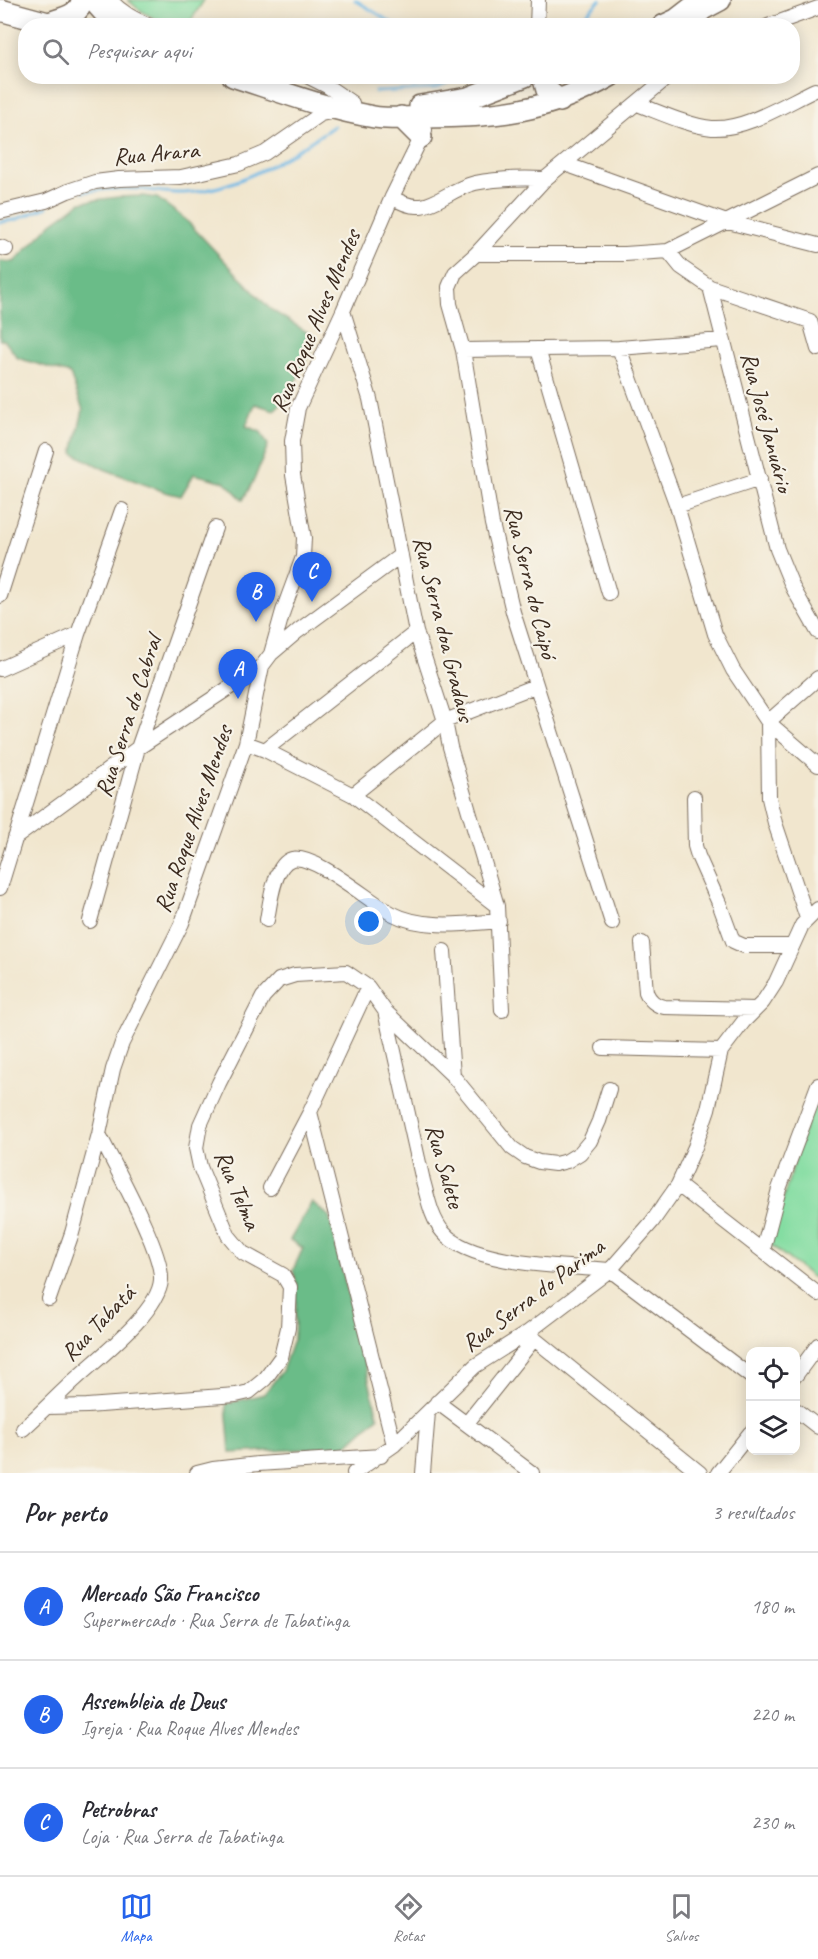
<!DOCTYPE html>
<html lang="pt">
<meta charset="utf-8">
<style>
body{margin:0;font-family:Caveat,sans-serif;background:#f2f2f3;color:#2b2b33}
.controls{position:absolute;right:18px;bottom:18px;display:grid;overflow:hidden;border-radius:12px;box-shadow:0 3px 15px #0003}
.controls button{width:54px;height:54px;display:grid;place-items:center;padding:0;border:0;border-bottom:2px solid #e1e1e2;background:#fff;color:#2b2b33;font:30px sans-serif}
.you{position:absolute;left:369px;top:922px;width:21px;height:21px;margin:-15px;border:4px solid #fff;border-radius:50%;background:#1a73e8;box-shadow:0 0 0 9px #1a73e833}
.badge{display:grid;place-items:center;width:39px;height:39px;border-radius:50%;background:#2563eb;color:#fff;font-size:20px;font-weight:700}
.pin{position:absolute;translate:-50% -50px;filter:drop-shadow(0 2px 3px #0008)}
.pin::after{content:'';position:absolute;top:32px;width:21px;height:18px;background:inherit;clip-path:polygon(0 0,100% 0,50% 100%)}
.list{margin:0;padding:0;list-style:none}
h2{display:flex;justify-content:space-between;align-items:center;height:78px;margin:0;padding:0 24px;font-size:26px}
h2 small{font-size:20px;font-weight:400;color:#7c7c81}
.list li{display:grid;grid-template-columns:39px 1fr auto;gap:18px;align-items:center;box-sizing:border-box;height:108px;padding:0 24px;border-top:2px solid #e1e1e2}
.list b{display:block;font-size:22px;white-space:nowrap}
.list p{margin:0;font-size:20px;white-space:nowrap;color:#7c7c81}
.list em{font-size:20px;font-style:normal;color:#7c7c81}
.icon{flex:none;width:33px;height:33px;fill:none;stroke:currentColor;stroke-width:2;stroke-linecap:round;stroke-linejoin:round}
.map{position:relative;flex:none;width:818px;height:1473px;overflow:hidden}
.search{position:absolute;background:#fff;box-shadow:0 3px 15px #0003;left:18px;right:18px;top:18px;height:66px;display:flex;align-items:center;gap:15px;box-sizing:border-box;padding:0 21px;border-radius:24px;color:#7c7c81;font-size:22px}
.sheet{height:402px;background:#fff}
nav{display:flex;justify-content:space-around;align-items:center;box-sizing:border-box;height:84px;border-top:2px solid #e1e1e2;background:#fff;font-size:16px;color:#7c7c81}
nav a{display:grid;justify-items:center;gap:3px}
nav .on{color:#2563eb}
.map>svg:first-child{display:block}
.green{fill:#84dda2;stroke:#608460;stroke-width:1.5}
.forest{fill:#6bbc88;stroke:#537353;stroke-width:1.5}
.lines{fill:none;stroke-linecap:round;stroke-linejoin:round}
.stream{stroke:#6db8e6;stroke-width:3}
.minor-casing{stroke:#7b6c5c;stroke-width:16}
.highway-casing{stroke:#7b6c5c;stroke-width:24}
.minor{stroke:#fff;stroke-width:14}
.highway{stroke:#fff;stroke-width:21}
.labels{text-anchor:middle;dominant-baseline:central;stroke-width:4.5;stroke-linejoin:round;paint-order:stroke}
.street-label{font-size:24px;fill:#3b2a1e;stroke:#f7f3e8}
</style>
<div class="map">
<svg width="818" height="1473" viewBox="0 0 818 1473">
<rect width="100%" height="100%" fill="#f7f3e8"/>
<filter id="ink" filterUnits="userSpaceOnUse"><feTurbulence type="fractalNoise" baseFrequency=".0167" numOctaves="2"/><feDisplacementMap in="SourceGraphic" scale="12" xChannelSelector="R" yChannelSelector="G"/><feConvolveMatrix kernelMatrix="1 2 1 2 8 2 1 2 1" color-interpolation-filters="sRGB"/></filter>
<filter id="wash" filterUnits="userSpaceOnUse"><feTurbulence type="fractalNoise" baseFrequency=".008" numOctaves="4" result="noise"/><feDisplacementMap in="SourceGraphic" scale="24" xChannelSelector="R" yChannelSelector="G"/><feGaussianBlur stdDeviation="1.35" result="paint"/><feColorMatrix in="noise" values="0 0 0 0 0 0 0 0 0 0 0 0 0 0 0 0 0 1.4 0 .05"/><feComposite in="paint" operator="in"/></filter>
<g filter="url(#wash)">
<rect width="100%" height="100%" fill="#f1e6ce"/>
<path class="green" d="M128 0H204L188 25C164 26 145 16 128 0Z
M818 1093V1279L812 1277 772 1246 770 1241 810 1111Z"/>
<path class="forest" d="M143 196 157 198 185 219 270 309 313 336 311 351 286 400 274 410 255 404 246 426 261 432 268 445 254 480 243 500 225 482 194 474 181 496 165 492 104 469 73 453 83 410 70 374 18 358 4 340H0V261L14 262 52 223 81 202 118 197Z
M312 1202 329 1216 378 1417 345 1447 230 1453 226 1404 264 1394 282 1371 294 1337 297 1285 293 1270 303 1248 290 1240Z"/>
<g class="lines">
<path class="stream" d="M355 0 397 26
M575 26 600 0
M375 92 435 89 465 76
M83 192C99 190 117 188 133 189 150 189 167 194 184 193 238 190 290 156 334 126
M0 222 15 220 47 207"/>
</g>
</g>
<g filter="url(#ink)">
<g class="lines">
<defs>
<path id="minor" d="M110 0C122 13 134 19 150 26
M537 26 538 0
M768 26 818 8
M307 76 327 86 352 103
M637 104C659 112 689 126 712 128 745 130 785 104 815 90
M565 164 724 221 818 245
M392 197C428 221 441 191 475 183 498 178 521 178 545 179
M0 212 46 201 68 191 95 182 119 179 181 177 239 164 265 153 321 114 336 111
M0 247 6 249
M668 251 681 267 710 287 810 321
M476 254H625L668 251 818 176
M710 287 777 549 793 588 818 632
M343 311 370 399 416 632 445 721 450 747 497 906 502 1010
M810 321 818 349
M619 348 677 506 715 634 733 670 768 722 818 765
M538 349 609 593
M463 350 619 348 722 340
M677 506 760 479
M0 596 46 451
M271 654 298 631 401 555
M0 669 78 634
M768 722 769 798 775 823 807 918
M768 722 818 678
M246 743 265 750 353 795 497 906
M265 750 416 632
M353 795 445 721 535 686
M694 797 695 846 698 856 719 903 733 941 744 946H792
M15 838 138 748 262 666
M0 888 78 634 122 510
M267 920C270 903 274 864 292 859 314 853 370 902 391 913 423 930 464 924 499 921
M90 921 138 748 215 528
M612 923 513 612 492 524 463 350 450 304 449 287 455 273 476 254 545 179 669 76
M642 943 646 992C650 1001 655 1005 664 1007L756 1009
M444 951 453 1076
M385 1011 423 1181C428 1198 431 1218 443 1232 471 1266 568 1266 610 1270
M603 1048 721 1051
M310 1112 394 1445
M678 1185 818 1294
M270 1188 310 1112 368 987
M763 1250 779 1189 818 1085
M610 1270 750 1376
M49 1299 72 1233 99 1134 113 1069 122 1043 182 923 246 743 262 666 271 654 283 611 303 557 304 538 293 475 292 441 298 408 343 311 392 197 425 130
M527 1333 700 1473
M796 1375 818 1345
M437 1402 532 1473
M48 1407 87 1406 236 1395 249 1392 265 1379 281 1357 288 1328 290 1287 283 1275 243 1253 228 1235 200 1167 196 1148 200 1125 219 1083 263 997 279 980 295 975 346 972 368 987 385 1011 453 1076 512 1148 525 1157 539 1162 555 1164 567 1161 580 1153 590 1141 599 1121 609 1089
M796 1410 818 1427
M467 1423 534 1339
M23 1429C42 1412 60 1393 79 1376 102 1355 159 1311 161 1280 163 1251 113 1163 99 1134
M197 1473 213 1469 258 1464 381 1456
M354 1473 394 1445 475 1366 527 1333 610 1270 652 1222 678 1185 695 1147 708 1109 721 1051 744 1021 763 1002 776 982 802 925 818 909
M423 1473 428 1412
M718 1473 750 1433"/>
<path id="highway" d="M93 0 109 18 120 26
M0 10 59 26
M693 18 703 9 720 0
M49 23C62 18 80 16 82 0
M663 26 676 20 702 0
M233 76C279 91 326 109 374 117 390 120 408 117 424 117 496 117 547 112 610 76
M543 76 547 90 560 101
M420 106 468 98 525 76
M401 117 421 137"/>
</defs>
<use href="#minor" class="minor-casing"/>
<use href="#highway" class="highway-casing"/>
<use href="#minor" class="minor"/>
<use href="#highway" class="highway"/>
</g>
</g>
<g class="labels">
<g class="street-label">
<text transform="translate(156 153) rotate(-5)">Rua Arara</text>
<text transform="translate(315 321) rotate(-67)">Rua Roque Alves Mendes</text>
<text transform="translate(767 422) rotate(75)">Rua José Januário</text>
<text transform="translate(531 582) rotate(76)">Rua Serra do Caipó</text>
<text transform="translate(444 629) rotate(76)">Rua Serra doa Gradaus</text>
<text transform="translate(128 716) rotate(-72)">Rua Serra do Cabral</text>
<text transform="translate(193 819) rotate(-71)">Rua Roque Alves Mendes</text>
<text transform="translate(445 1166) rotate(74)">Rua Salete</text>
<text transform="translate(238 1190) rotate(67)">Rua Telma</text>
<text transform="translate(533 1295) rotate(-37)">Rua Serra do Parima</text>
<text transform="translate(98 1323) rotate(-46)">Rua Tabatá</text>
</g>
</g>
</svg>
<div class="controls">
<button><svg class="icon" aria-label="locate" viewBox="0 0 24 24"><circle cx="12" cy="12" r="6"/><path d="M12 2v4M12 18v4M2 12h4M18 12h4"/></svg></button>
<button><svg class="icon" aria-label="layers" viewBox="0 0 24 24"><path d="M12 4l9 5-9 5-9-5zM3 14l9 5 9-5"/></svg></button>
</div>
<div class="you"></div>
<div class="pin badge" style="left:238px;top:699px">A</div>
<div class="pin badge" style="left:256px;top:622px">B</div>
<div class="pin badge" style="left:312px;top:602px">C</div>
<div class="search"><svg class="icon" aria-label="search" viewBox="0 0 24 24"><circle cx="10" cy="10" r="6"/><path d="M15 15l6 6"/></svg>Pesquisar aqui</div>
</div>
<section class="sheet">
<h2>Por perto<small>3 resultados</small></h2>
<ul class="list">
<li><span class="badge">A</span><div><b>Mercado São Francisco</b><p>Supermercado · Rua Serra de Tabatinga</p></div><em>180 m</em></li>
<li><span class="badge">B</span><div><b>Assembleia de Deus</b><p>Igreja · Rua Roque Alves Mendes</p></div><em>220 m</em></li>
<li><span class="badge">C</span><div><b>Petrobras</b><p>Loja · Rua Serra de Tabatinga</p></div><em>230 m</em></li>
</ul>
</section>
<nav>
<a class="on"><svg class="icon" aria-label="map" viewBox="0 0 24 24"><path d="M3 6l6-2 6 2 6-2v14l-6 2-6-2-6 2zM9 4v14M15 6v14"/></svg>Mapa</a>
<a><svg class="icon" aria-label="directions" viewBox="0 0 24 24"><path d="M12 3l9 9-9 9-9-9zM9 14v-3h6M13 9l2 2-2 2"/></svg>Rotas</a>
<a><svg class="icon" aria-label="saved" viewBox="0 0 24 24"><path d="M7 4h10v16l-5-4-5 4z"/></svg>Salvos</a>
</nav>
